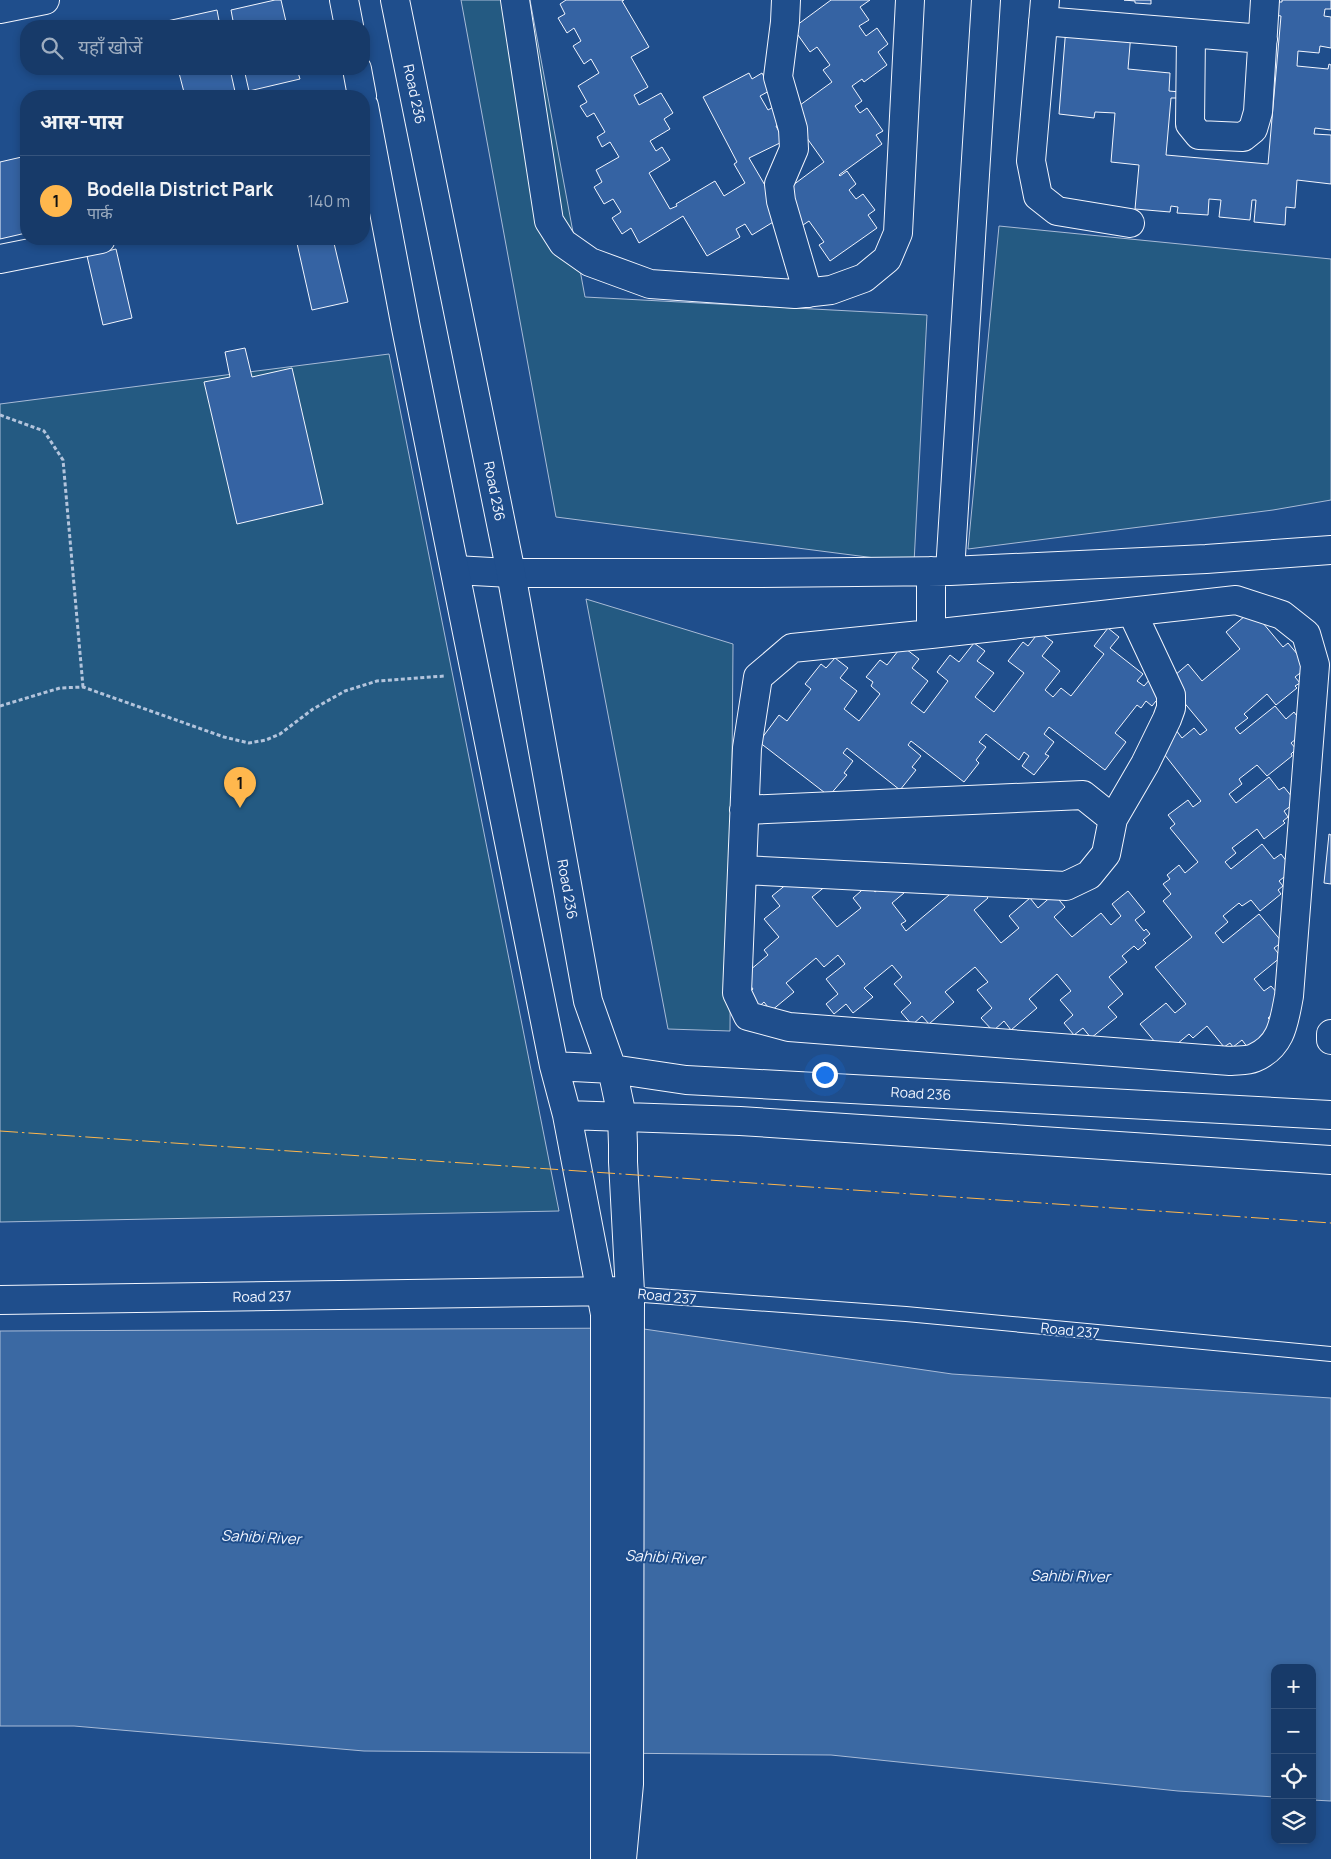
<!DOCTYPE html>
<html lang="hi">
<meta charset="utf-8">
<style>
body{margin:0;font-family:Manrope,"Noto Sans Devanagari",sans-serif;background:#20416f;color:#f1f3f6}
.controls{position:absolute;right:15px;bottom:15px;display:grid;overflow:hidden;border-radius:10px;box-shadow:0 2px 8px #0003}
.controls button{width:45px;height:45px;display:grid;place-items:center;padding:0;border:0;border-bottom:1px solid #36547d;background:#173a69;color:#f1f3f6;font:25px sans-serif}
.you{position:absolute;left:824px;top:1074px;width:18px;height:18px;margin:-12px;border:4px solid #fff;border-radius:50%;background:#1a73e8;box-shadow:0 0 0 8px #1a73e833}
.badge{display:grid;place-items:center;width:32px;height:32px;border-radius:50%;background:#ffb74d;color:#111;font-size:16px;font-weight:700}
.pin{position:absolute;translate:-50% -41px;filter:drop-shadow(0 1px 2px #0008)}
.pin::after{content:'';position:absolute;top:26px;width:18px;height:15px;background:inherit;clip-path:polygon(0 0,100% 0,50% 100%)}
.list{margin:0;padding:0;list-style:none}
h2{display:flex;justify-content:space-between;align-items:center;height:65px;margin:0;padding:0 20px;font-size:21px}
h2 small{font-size:16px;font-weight:400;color:#9eadc0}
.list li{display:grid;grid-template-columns:32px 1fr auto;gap:15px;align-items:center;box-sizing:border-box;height:90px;padding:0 20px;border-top:1px solid #36547d}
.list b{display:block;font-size:19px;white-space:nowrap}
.list p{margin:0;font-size:16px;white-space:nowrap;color:#9eadc0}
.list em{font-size:16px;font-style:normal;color:#9eadc0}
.icon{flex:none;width:28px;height:28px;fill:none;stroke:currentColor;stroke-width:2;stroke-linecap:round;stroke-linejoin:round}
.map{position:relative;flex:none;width:1331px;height:1859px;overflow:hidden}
.search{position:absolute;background:#173a69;box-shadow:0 2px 8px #0003;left:20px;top:20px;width:350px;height:55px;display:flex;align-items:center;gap:12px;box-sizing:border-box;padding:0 18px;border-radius:20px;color:#9eadc0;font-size:19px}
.panel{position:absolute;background:#173a69;box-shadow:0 2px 8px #0003;left:20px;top:90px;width:350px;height:155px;border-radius:20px}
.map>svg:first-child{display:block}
.green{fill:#245a82;stroke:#a8bbd7}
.water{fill:#3b69a3;stroke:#a8bbd7}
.building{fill:#3563a3;stroke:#f2f6ff}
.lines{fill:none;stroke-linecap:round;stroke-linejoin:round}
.lane-casing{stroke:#f2f6ff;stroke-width:16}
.street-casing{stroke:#f2f6ff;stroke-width:30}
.secondary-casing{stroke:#f2f6ff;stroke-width:30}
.path{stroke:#b3c4dc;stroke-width:3;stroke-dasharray:4 2.5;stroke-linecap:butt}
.lane{stroke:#1f4e8c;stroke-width:14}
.street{stroke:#1f4e8c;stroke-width:28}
.secondary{stroke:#1f4e8c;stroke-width:28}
.power{stroke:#ffb74d;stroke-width:1;stroke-dasharray:18 4 2.5 4;stroke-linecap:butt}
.labels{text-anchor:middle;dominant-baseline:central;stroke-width:4;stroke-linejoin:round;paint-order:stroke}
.street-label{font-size:14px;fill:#f2f6ff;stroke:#1f4e8c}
.water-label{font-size:15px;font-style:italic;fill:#f2f6ff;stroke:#1f4e8c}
</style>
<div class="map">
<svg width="1331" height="1859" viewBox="0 0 1331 1859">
<rect width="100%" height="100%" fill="#1f4e8c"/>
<path class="green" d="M461 0H530L585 297 927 315 914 563 556 517Z
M999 226 1331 259V500L1273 510 968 549Z
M389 354 559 1211 0 1222V404Z
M586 599 733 644 730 1031 668 1029Z"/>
<path class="water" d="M637 1328 952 1374 1331 1398V1801L1312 1800V1668H1275V1797L1178 1791 831 1755 364 1751 74 1726H0V1331Z"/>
<path class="building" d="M275 0H281L287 26H234L231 10Z
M566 0H624L622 1 649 47 631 57 648 87 634 95 639 105 661 93 673 113 664 119 670 129 650 141 656 151 662 147 670 160 649 173 670 209 677 206 676 204 715 181 724 196 745 183 734 164 737 162 703 97 749 73 752 79 762 73 771 90 760 96 768 110 779 104 787 119 776 126 784 141 749 158 783 216 752 235 745 224 736 229 740 237 707 256 683 216 639 243 631 228 622 234 612 218 621 212 613 199 604 204 594 187 602 182 596 170 619 157 610 142 602 147 597 137 605 132 594 113 587 117 580 106 587 102 578 86 599 73 591 59 584 64 573 46 581 41 574 28 567 33 558 18 565 14 560 4Z
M831 0H870L860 7 869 20 859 26 866 36 877 28 888 44 878 52 887 65 864 82 862 79 852 86 862 101 855 106 860 113 867 108 883 131 876 135 882 144 839 175 840 176 847 171 856 184 849 190 856 199 863 194 875 210 868 215 877 228 830 261 819 245 824 242 809 221 803 225 781 194 824 162 789 113 832 82 823 70 830 65 817 47 810 52 793 28Z
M1124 0H1151V4L1135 3V1Z
M1282 0H1331V9H1325L1324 16 1331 17V48L1320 46 1319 53 1298 51 1297 66 1328 69 1329 64 1331 65V130L1315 128 1314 134 1331 135V184L1297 180 1295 208 1286 207 1285 225 1254 222 1256 200H1252L1250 220 1219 217 1221 200 1209 199 1208 215 1177 213 1178 207 1171 206 1170 212 1135 209 1139 165 1111 162 1115 113 1095 112 1094 118 1059 114 1066 27 1131 33 1128 69 1170 73 1169 91 1180 92 1179 98H1171L1166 155 1268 164 1281 16 1275 15 1276 2H1282Z
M217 10 220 26H169L167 21Z
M178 69H230L236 96H185Z
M244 69H297L300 79 249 91Z
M26 156V233L0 239V162Z
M296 239H333L348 302 312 310Z
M116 249 132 318 103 325 87 256Z
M245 348 252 377 292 368 323 504 237 524 204 382 230 377 225 352Z
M1252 610 1283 647 1288 643 1308 667 1295 677 1300 683 1295 686 1297 688 1276 705 1267 694 1244 714 1248 718 1235 728 1240 734 1275 706 1286 719 1294 712 1307 730 1291 743 1296 749 1291 754 1292 756 1267 776 1257 765 1239 779 1242 784 1229 794 1236 803 1269 777 1279 790 1284 787 1296 802 1284 811 1288 817 1283 821 1285 823 1264 839 1257 829 1232 848 1236 853 1225 862 1231 869 1262 844 1274 859 1281 854 1293 870 1279 881 1283 886 1278 890 1281 894 1260 911 1251 900 1242 906 1239 903 1223 916 1228 922 1215 933 1223 943 1259 914 1282 942 1274 948 1281 957 1254 979 1264 991 1271 986 1286 1003 1268 1018 1273 1023 1271 1030 1248 1048 1242 1040 1233 1047 1230 1043 1224 1047 1207 1026 1193 1038 1189 1034 1165 1054 1140 1024 1166 1003 1175 1013 1186 1004 1155 967 1192 937 1163 901 1171 894 1163 884 1170 879 1167 875 1179 865 1185 873 1198 862 1170 828 1175 824 1168 815 1188 800 1193 807 1201 801 1157 745 1176 730 1182 738 1194 728 1200 735 1207 730 1167 682 1188 664 1202 681 1240 649 1226 632Z
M1108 628 1119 637 1110 648 1143 674 1137 681 1144 686 1151 678 1159 703 1156 701 1152 706 1146 701 1141 708 1137 705 1115 733 1126 742 1105 770 1049 727 1044 734 1054 742 1045 754 1049 756 1034 775 1022 766 1029 756 1024 752 1019 760 986 734 979 742 986 747 976 760 979 763 964 782 911 741 908 745 921 756 912 767 916 770 900 790 847 748 843 753 853 761 844 773 847 775 829 796 759 742 779 715 787 721 811 689 805 684 821 664 826 668 835 658 848 668 840 678 857 691 844 709 859 721 880 694 871 686 873 682 866 677 880 660 887 665 902 646 919 659 912 668 928 681 911 703 924 713 948 681 937 672 950 655 959 662 974 643 985 651 977 661 994 673 975 697 994 712 1024 673 1008 661 1023 642 1028 646 1039 632 1053 642 1042 656 1060 671 1045 690 1053 697 1061 688 1071 696 1104 654 1094 646Z
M1329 834 1331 835V884L1324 883Z
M798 875 826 886 812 897 837 927 861 908 853 898 869 884 875 892 892 878 904 893 892 903 906 921 901 924 906 931 961 885 975 883 988 898 974 910 1001 943 1019 928 1009 916 1030 898 1038 908 1054 894 1065 907 1054 917 1072 937 1101 913 1111 925 1121 916 1112 904 1128 891 1145 912 1135 920 1144 931 1146 929 1150 934 1143 940 1146 943 1138 950 1134 946 1122 956 1127 962 1109 977 1123 994 1108 1007 1117 1017 1091 1038 1083 1028 1074 1035 1064 1023 1073 1015 1060 1000 1071 991 1057 974 1029 999 1037 1008 1011 1030 1004 1021 993 1031 981 1018 992 1008 977 990 988 982 975 967 945 992 954 1002 929 1024 922 1016 912 1025 901 1012 911 1003 894 984 902 977 892 965 864 988 873 997 853 1013 846 1004 834 1014 826 1004 838 994 826 979 845 964 838 955 824 967 816 958 786 983 794 992 771 1011 764 1002 755 1010 744 997 753 989 743 976 768 955 764 950 779 937 764 919 780 906 772 896Z"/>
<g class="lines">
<defs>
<path id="lane" d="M630 1292 643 1295 906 1314 1331 1354"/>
<path id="street" d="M515 0 549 221 563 243 590 262 650 284 795 294 831 290 864 278 887 259 898 233 910 0
M786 0 785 22 778 77 793 129 794 149 779 184 781 201 808 293
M1045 0 1031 161 1038 196 1057 211 1130 223
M0 9 45 0
M1043 21 1263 39
M1191 34 1190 124 1199 135 1243 137 1253 129 1258 112 1265 0
M0 259 101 239
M455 570 511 573H755L950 571 1206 559 1331 550
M931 571V634L792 648 758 677 747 748 737 993 748 1016 789 1027 1230 1061C1238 1060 1247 1061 1254 1058 1282 1046 1284 1022 1289 996L1315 665 1306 634 1282 615 1236 600 931 634
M950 571 986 0
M1113 819 1145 764 1167 719 1171 708V695L1132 612
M742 870 1066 886 1089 875 1106 854 1113 819 1083 795 744 810
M1331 1034V1040"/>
<path id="secondary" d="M344 0 349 26
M395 0 511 573 588 1001 612 1069 622 1116 623 1145V1162L630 1292 629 1784 622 1859
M357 69 362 96
M364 106 406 328 554 1066 567 1115 605 1314V1859
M554 1066 612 1069 686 1080 1331 1115
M567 1115 740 1121 1331 1160
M0 1300 618 1291"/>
</defs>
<use href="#lane" class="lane-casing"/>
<use href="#street" class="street-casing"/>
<use href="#secondary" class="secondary-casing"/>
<path class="path" d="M0 415 44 431 63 460 83 687
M0 706 60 688 83 687 224 737 249 743 266 740 280 734 313 709 345 691 377 681 445 676"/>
<use href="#lane" class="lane"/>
<use href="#street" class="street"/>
<use href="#secondary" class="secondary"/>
<path class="power" d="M0 1131 1331 1223"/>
</g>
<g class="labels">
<g class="street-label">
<text transform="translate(415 94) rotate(78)">Road 236</text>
<text transform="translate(495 491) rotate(79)">Road 236</text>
<text transform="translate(568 889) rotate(80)">Road 236</text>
<text transform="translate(921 1093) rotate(3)">Road 236</text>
<text transform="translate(262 1296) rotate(-1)">Road 237</text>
<text transform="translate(667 1296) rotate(6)">Road 237</text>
<text transform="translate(1070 1330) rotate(6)">Road 237</text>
</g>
<g class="water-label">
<text transform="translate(261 1537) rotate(3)">Sahibi River</text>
<text transform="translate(665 1557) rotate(3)">Sahibi River</text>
<text transform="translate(1070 1576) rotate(1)">Sahibi River</text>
</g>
</g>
</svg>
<div class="controls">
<button>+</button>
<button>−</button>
<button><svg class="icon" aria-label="locate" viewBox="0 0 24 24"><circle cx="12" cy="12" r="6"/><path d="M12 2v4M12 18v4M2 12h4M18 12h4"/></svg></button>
<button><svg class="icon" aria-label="layers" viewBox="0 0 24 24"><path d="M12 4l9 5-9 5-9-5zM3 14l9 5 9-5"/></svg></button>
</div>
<div class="you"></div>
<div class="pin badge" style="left:240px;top:808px">1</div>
<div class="search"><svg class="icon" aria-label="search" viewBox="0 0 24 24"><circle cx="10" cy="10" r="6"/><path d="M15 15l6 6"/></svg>यहाँ खोजें</div>
<section class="panel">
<h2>आस-पास<small></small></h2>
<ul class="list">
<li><span class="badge">1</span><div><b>Bodella District Park</b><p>पार्क</p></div><em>140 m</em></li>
</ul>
</section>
</div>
